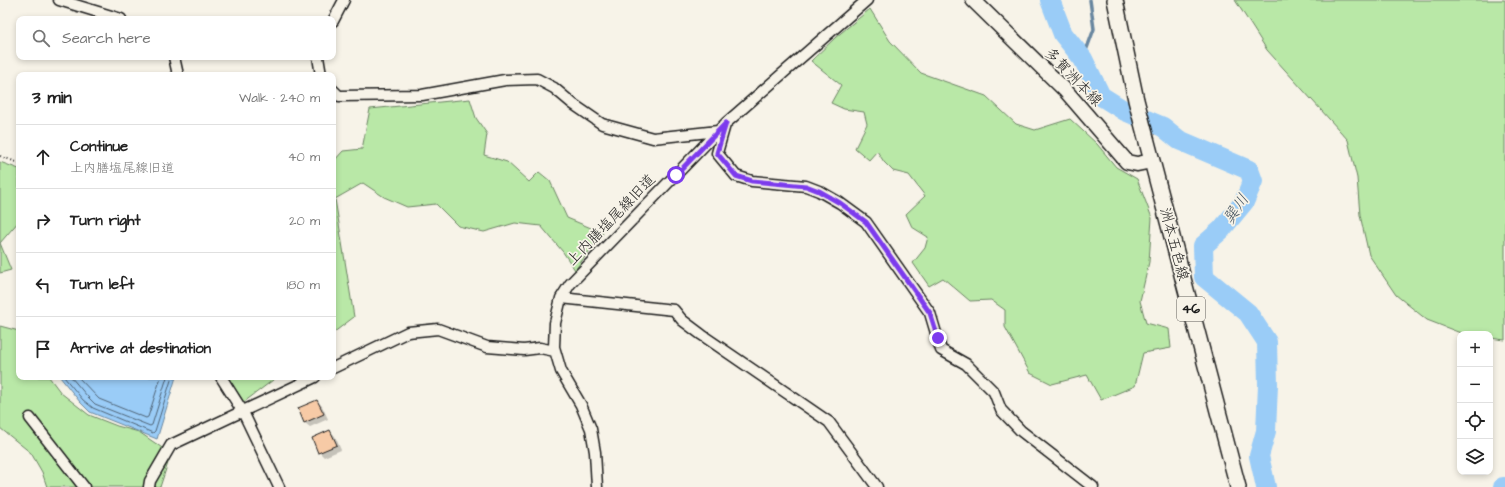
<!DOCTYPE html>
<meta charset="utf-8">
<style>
body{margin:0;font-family:"Architects Daughter","Klee One",sans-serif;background:#f6f6f6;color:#222}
.controls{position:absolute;right:12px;bottom:12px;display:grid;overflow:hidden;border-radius:8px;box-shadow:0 2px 6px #0003}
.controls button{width:36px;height:36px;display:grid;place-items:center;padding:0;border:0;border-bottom:1px solid #e0e0e0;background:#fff;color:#222;font:20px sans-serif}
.stop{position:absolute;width:12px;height:12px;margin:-9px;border:3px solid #7c3aed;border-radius:50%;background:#fff}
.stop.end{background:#7c3aed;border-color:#fff;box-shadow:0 1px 4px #0008}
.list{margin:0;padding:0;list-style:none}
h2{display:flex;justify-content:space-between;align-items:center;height:52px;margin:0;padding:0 16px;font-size:17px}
h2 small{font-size:13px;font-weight:400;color:#767676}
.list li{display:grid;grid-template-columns:26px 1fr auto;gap:12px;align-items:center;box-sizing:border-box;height:64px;padding:0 16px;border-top:1px solid #e0e0e0}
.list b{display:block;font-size:15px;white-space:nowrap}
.list p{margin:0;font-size:13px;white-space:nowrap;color:#767676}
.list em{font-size:13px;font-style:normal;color:#767676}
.icon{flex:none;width:22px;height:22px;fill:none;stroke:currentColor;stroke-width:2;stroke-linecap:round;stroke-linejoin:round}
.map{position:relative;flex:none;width:1505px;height:487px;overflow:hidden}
.search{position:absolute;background:#fff;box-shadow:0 2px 6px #0003;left:16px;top:16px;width:320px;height:44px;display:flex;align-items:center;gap:10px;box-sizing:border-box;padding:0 14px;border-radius:8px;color:#767676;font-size:15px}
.panel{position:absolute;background:#fff;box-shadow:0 2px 6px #0003;left:16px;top:72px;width:320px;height:308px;border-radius:8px}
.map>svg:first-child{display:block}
.green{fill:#b9e8a7;stroke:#6a8262}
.water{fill:#9accf7;stroke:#68869f}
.shadow{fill:#0003}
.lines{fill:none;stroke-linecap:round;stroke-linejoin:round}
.shore{stroke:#4e6274;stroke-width:1}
.stream{stroke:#68869f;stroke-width:3.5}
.river{stroke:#9accf7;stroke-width:20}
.building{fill:#f7caa6;stroke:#1c1c1c}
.street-casing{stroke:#1c1c1c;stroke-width:13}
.secondary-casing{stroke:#1c1c1c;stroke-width:17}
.primary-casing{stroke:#1c1c1c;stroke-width:18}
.path{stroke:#1c1c1c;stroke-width:2;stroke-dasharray:1 3;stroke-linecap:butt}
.street{stroke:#f7f3e8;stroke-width:10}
.secondary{stroke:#f7f3e8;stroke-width:14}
.primary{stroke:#f7f3e8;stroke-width:15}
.route{stroke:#7c3aed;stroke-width:5}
.labels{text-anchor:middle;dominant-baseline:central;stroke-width:3.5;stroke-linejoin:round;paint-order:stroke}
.shield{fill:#f7f3e8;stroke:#5e5c59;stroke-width:1}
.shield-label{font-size:14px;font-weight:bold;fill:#1c1c1c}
.street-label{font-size:15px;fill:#1c1c1c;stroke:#f7f3e8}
.water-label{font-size:16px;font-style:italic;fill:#42515e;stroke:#f7f3e8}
</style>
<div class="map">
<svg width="1505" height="487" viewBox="0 0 1505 487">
<rect width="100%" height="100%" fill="#f7f3e8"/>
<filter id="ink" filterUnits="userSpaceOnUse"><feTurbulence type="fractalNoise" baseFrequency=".025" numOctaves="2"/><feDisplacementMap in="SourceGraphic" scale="8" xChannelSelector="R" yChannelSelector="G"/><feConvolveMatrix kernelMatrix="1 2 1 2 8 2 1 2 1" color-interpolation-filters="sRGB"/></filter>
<g filter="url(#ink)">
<path class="green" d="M1235 0H1505V340L1490 338V334H1468L1458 332 1427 320 1396 295 1369 255 1360 215 1357 178 1348 140 1267 50Z
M870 9 890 41 921 73 986 96 1016 124 1035 130 1070 119 1097 144 1116 167 1137 179 1152 218 1149 262 1140 301 1146 323 1169 329 1171 348 1143 353 1135 386 1101 400 1087 375 1052 384 1030 373 1005 327V310L991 300 970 301 943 278 929 286 913 263 925 248 928 237 912 227 906 214 925 196 909 175 893 171 884 162 877 151 869 160 855 148 867 124 864 112 844 109 831 103 841 85 811 61 836 37Z
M470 99 476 118 487 134 484 155 507 162 529 182 539 172 550 181 567 218 603 233 575 270 563 252 541 226 515 223 484 232 458 226 436 204 407 207 384 197 363 183 335 199 354 317 333 333V162L343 151 362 149 370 109Z
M0 162 19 169V221L0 243 11 270 0 273Z
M0 326 19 331V377H49L61 393 89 415 117 426 139 432 171 454 160 487H47L42 472 31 453 0 428Z
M227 377H277L244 402Z"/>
<path class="water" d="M60 377H176L157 439 90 412 80 402Z"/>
<path class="shadow" d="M317 401 322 406 328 419 310 427 305 423 299 409Z
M330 431 335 436 341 450 324 457 319 452Z"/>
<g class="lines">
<path class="shore" d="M64 377 83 400 93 408 153 433 155 431 172 377
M71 377 87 396 95 404 150 426 152 425 167 377
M78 377 99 399 146 418 148 417 161 377"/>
<path class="stream" d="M1083 59 1094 29 1090 0"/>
<path class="river" d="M1050 0 1063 34 1083 59 1101 96 1125 111 1163 127 1179 140 1249 170 1253 181 1244 202 1221 230 1203 246 1204 277 1248 313 1267 342 1268 385 1266 431 1259 456 1266 487
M1503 487H1505"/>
</g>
<path class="building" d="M317 400 324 414 304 423 298 408Z
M330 430 337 445 318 453 312 438Z"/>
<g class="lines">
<defs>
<path id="street" d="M59 0 121 19
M333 21 344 0
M174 57 178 75
M318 57 321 75
M333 90 339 96 422 95 505 80 537 79 554 88 573 104 602 124 653 138 718 131
M725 125 717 153 736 176 752 181 806 186 819 191 840 203 866 222 930 313 941 350 966 364 994 392 1001 410 1021 431 1093 487
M561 298 674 310 682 320 702 335 829 422 877 487
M333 368 408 332 438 329 487 347 524 350 540 348 555 351
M221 377 243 412 279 487
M30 418 84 487
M149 487 150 481 171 445 315 377
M597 487 595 452 591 429 581 405 561 371 554 347 555 323 561 298 570 284 726 123 867 0"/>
<path id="secondary" d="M973 0 1065 90 1127 162 1137 164 1152 161"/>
<path id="primary" d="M1115 0 1136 100 1152 161 1238 487"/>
</defs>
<use href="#street" class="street-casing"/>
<use href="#secondary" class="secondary-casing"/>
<use href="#primary" class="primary-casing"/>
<path class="path" d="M0 156 19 163"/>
<use href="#street" class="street"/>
<use href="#secondary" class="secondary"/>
<use href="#primary" class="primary"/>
</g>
</g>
<g class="lines" filter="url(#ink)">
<path class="route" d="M676 175 726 123 717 153 736 176 752 181 806 186 819 191 840 203 866 222 930 313 938 338"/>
</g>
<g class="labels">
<rect class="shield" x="1177" y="297" width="28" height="24" rx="3"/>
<g class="shield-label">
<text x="1191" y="309">46</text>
</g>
<g class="street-label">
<text transform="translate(1073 77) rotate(46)">多賀洲本線</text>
<text transform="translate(611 220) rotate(-46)">上内膳塩尾線旧道</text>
<text transform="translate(1174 244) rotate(75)">洲本五色線</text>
</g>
<g class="water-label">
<text transform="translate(1236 209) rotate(-56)">巽川</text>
</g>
</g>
</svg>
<div class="controls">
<button>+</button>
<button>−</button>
<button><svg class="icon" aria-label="locate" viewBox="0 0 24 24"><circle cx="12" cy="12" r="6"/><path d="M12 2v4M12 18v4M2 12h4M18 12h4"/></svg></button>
<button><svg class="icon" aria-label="layers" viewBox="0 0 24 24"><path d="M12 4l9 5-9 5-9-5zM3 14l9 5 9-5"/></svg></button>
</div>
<div class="stop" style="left:676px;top:175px"></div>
<div class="stop end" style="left:938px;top:338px"></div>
<div class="search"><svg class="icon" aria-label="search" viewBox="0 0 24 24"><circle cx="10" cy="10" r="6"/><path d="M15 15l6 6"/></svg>Search here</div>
<section class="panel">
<h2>3 min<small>Walk · 240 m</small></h2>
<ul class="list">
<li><svg class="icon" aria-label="ahead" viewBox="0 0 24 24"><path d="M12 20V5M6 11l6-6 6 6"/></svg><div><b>Continue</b><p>上内膳塩尾線旧道</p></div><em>40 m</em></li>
<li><svg class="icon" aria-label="right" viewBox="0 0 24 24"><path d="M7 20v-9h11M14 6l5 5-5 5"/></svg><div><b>Turn right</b></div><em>20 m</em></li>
<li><svg class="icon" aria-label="left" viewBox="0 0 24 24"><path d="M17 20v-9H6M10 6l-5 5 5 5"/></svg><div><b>Turn left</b></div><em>180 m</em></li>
<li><svg class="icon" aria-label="arrive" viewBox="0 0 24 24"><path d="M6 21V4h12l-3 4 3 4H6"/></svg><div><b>Arrive at destination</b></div></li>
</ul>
</section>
</div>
